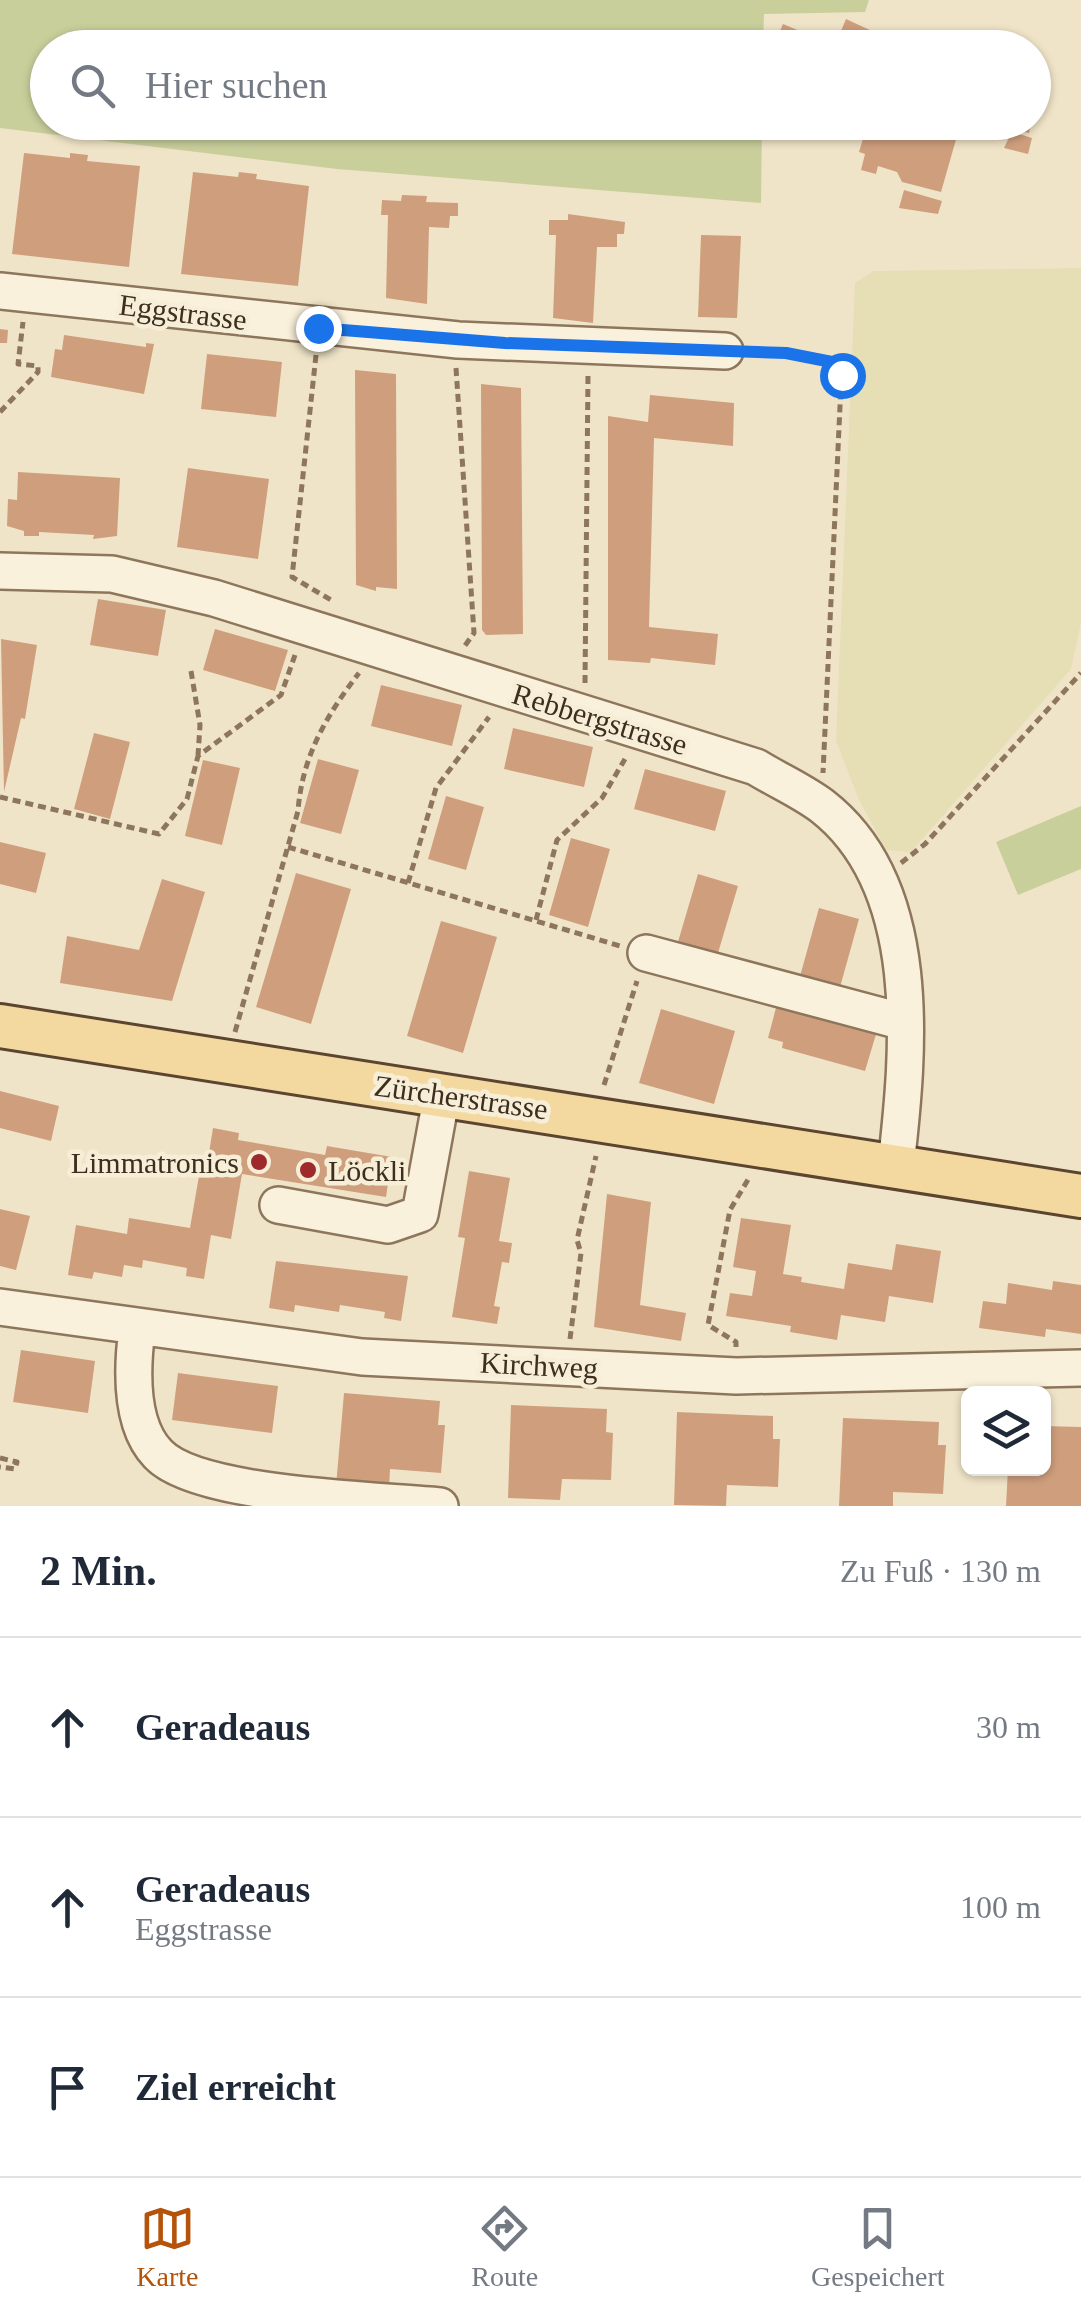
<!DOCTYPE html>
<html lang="de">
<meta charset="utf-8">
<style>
body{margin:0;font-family:"Times New Roman",serif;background:#f2f2f3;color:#1f2937}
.controls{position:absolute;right:30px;bottom:30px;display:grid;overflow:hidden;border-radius:15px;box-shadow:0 2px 8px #0004}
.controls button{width:90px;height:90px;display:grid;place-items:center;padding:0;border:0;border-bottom:2px solid #e0e1e3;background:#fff;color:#1f2937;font:50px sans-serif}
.stop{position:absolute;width:30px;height:30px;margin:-22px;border:8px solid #1a73e8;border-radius:50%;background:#fff}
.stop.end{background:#1a73e8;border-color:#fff;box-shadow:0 2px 10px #0008}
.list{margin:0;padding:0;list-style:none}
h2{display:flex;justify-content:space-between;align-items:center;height:130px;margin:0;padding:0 40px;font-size:42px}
h2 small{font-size:32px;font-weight:400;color:#747a83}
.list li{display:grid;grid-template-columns:65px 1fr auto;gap:30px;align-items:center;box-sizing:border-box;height:180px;padding:0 40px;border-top:2px solid #e0e1e3}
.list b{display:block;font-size:38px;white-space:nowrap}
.list p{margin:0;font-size:32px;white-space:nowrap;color:#747a83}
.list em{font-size:32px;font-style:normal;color:#747a83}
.icon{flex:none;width:55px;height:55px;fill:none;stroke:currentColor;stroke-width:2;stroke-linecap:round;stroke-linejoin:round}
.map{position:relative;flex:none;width:1081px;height:1506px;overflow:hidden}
.search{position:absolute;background:#fff;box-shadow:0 2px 8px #0004;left:30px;right:30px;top:30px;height:110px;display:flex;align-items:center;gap:25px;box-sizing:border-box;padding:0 35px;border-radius:55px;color:#747a83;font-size:38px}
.sheet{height:670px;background:#fff}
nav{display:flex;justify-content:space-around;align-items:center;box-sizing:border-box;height:140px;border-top:2px solid #e0e1e3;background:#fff;font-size:28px;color:#747a83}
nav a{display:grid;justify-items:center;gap:5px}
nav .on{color:#b45309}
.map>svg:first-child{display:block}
.farmland{fill:#e6deb5}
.green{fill:#c9cf9b}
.building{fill:#cf9f7d}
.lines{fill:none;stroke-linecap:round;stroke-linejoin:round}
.minor-casing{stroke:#8d765c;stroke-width:40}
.major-casing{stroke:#5b4430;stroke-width:48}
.path{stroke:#8d765c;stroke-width:5;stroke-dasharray:8 5;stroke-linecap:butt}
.minor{stroke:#faf1dc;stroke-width:35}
.major{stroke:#f3d9a0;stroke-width:42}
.route{stroke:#1a73e8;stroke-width:12}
.poi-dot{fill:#9e2a2b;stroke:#f7eed8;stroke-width:4}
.labels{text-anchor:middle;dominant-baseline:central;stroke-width:9;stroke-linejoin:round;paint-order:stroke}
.street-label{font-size:30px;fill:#3d2e20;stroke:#f7eed8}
.poi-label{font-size:30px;fill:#3d2e20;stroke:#f7eed8;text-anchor:end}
</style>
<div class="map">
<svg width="1081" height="1506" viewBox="0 0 1081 1506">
<rect width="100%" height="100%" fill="#f0e4c8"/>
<path class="farmland" d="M1081 268V623L1071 669 911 852 886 850 859 800 836 741 855 283 874 271Z"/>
<path class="green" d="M0 0H869L865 12 764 14 763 47 48 48V122L762 123 761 203 337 169 0 128Z
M1081 806V869L1018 895 996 842Z"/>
<path class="building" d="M846 19 872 31 867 42 841 31Z
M783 24 838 47V48H773Z
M868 122H961L941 192 902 182 897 172 878 166 876 174 861 170 865 154 859 152Z
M994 122H1031L1029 133 1017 130 1016 133 1032 138 1028 154 1004 148 1013 129Z
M24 153 70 158V153L88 155 87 161 140 166 129 267 12 254Z
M193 172 238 177 239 172 257 174 256 179 309 186 298 286 181 274Z
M904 190 942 201 938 214 899 208Z
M402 195 427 196 426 202 458 203V216H450L449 228 429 227 427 304 386 298 388 215H381L382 200 401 201Z
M568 214 625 222 624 234H617V247H597L593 323 553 318 556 235H549V220H568Z
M701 235 741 236 737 318 698 317Z
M0 329 8 330 7 343H0Z
M64 335 146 347V343L154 344 144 394 51 377 55 349 62 350Z
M207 354 282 362 276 417 201 409Z
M355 370 396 374 397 589 376 587V591L356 585Z
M481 384 521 388 523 634 486 635 482 630Z
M650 395 734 403 733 446 654 438 649 627 718 634 715 665 651 658 650 663 608 660V416L648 422Z
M188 468 269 479 258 559 177 547Z
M18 472 120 478 117 536 93 539 94 535 39 532V536H24V531L7 526 8 499 17 500Z
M98 599 166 610 158 656 90 645Z
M215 629 288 650 275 691 203 670Z
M1 639 37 645 25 719 21 718 4 792Z
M381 685 462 705 452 746 371 726Z
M513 728 593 747 584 787 504 769Z
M94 733 130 742 110 819 74 809Z
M318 759 359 770 341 834 300 823Z
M203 760 240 768 222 845 185 836Z
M645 769 726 791 715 831 634 809Z
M446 796 484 807 466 870 428 859Z
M571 838 610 849 588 927 549 915Z
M0 842 46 853 36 893 0 884Z
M296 873 351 889 311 1024 256 1007Z
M698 874 738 886 715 963 675 952Z
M162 879 205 892 172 1001 60 983 67 936 139 950Z
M819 908 859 919 837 998 797 987Z
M441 921 497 937 463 1053 407 1036Z
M777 1004 877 1031 865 1071 782 1048 783 1042 768 1038Z
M661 1009 735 1031 714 1104 639 1083Z
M0 1091 59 1106 51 1141 0 1128Z
M213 1128 239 1133 238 1140 325 1155 327 1146 392 1157 386 1197 242 1174 231 1239 211 1235 204 1279 186 1276 187 1268 143 1260 142 1268 124 1265 122 1277 94 1272 92 1279 68 1275 76 1225 127 1234 129 1218 190 1228 201 1164 207 1165Z
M469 1171 510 1178 499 1241 512 1243 509 1263 502 1262 494 1306 500 1307 497 1324 452 1317 465 1238 458 1237Z
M607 1194 651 1202 640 1305 686 1313 681 1341 594 1327Z
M0 1209 30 1216 16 1270 0 1266Z
M741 1218 791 1225 783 1274 802 1277 801 1282 844 1289 848 1263 892 1270 896 1244 941 1251 933 1303 889 1296 885 1322 841 1315 837 1340 790 1332 791 1326 726 1316 730 1293 752 1296 756 1271 733 1267Z
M276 1261 408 1276 401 1321 384 1318 385 1312 340 1305 339 1312 295 1305 294 1312 269 1308Z
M1053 1281 1081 1285V1334L1046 1329 1045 1337 979 1328 983 1301 1006 1304 1008 1283 1052 1290Z
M21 1350 95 1361 88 1413 13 1402Z
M178 1373 278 1386 272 1433 172 1420Z
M344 1393 440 1401 438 1425H445L441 1473 390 1469 389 1490 336 1486Z
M511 1405 607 1409 606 1432 613 1433 611 1480 562 1479 560 1500 508 1498Z
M677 1412 773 1416V1439H780L778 1487 727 1485 726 1506 674 1505Z
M843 1418 939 1422 938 1445H946L943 1494 893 1492V1506H839Z
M1044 1426 1081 1427V1506H1006L1008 1468H1044Z"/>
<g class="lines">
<defs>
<path id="minor" d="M0 291 458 340 725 351
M0 571 112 574 214 598 756 767C777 780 802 791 822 806 925 886 909 1051 896 1165
M646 953 904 1022
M278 1205 388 1225 420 1214 442 1094
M0 1307 362 1357 736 1376 1081 1368
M137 1329C132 1367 129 1424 158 1454 197 1496 378 1500 440 1506"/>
<path id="major" d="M0 1026 1081 1196"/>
</defs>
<use href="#minor" class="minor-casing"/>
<use href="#major" class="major-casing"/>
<path class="path" d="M754 352 842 363 823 773
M316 355 292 577 331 600
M456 368 474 633 464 647
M0 412 38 372V366L18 364 23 322
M191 671 200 725 198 756
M585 683 588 374
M0 797 159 834 187 799 198 756 281 695 295 655
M288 847 620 946
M901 863 925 844 1081 673
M408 883 436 788 489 717
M536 920 557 840 602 798 625 759
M235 1032 298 811C302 757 326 716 359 673
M604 1085 637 981
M570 1339 581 1253 577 1240 596 1156
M736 1347V1342L708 1325 730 1210 749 1178
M0 1458 17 1462 15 1469 0 1467"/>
<use href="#minor" class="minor"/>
<use href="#major" class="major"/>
</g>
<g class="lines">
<path class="route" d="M318 328 505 343 786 353 842 364V375"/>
</g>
<g class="poi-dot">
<circle cx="259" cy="1162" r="10"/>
<circle cx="308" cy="1170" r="10"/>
</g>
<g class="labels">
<g class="street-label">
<text transform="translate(183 312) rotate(7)">Eggstrasse</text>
<text transform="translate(600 719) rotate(17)">Rebbergstrasse</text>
<text transform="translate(461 1097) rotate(8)">Zürcherstrasse</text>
<text transform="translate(539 1365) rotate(3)">Kirchweg</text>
</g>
<g class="poi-label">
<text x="239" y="1162">Limmatronics</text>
<text x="328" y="1170" text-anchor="start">Löckli</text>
</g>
</g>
</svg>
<div class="controls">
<button><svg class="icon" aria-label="layers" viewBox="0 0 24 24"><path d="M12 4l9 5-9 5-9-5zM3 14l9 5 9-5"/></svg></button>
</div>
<div class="stop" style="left:842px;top:375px"></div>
<div class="stop end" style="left:318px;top:328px"></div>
<div class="search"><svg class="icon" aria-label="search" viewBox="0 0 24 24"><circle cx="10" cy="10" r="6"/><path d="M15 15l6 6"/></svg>Hier suchen</div>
</div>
<section class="sheet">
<h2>2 Min.<small>Zu Fuß · 130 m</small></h2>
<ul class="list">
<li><svg class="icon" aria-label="ahead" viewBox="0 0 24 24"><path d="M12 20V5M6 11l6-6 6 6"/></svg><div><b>Geradeaus</b></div><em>30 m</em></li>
<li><svg class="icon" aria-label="ahead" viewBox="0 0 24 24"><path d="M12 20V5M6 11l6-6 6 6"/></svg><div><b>Geradeaus</b><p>Eggstrasse</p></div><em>100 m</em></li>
<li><svg class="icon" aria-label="arrive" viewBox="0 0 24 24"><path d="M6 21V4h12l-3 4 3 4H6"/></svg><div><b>Ziel erreicht</b></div></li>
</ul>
</section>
<nav>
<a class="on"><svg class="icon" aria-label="map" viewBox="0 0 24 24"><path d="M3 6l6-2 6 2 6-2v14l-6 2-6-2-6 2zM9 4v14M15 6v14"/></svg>Karte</a>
<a><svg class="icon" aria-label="directions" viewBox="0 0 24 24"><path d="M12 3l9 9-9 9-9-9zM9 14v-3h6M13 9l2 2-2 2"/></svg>Route</a>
<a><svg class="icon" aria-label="saved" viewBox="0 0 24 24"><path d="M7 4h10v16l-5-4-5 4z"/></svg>Gespeichert</a>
</nav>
